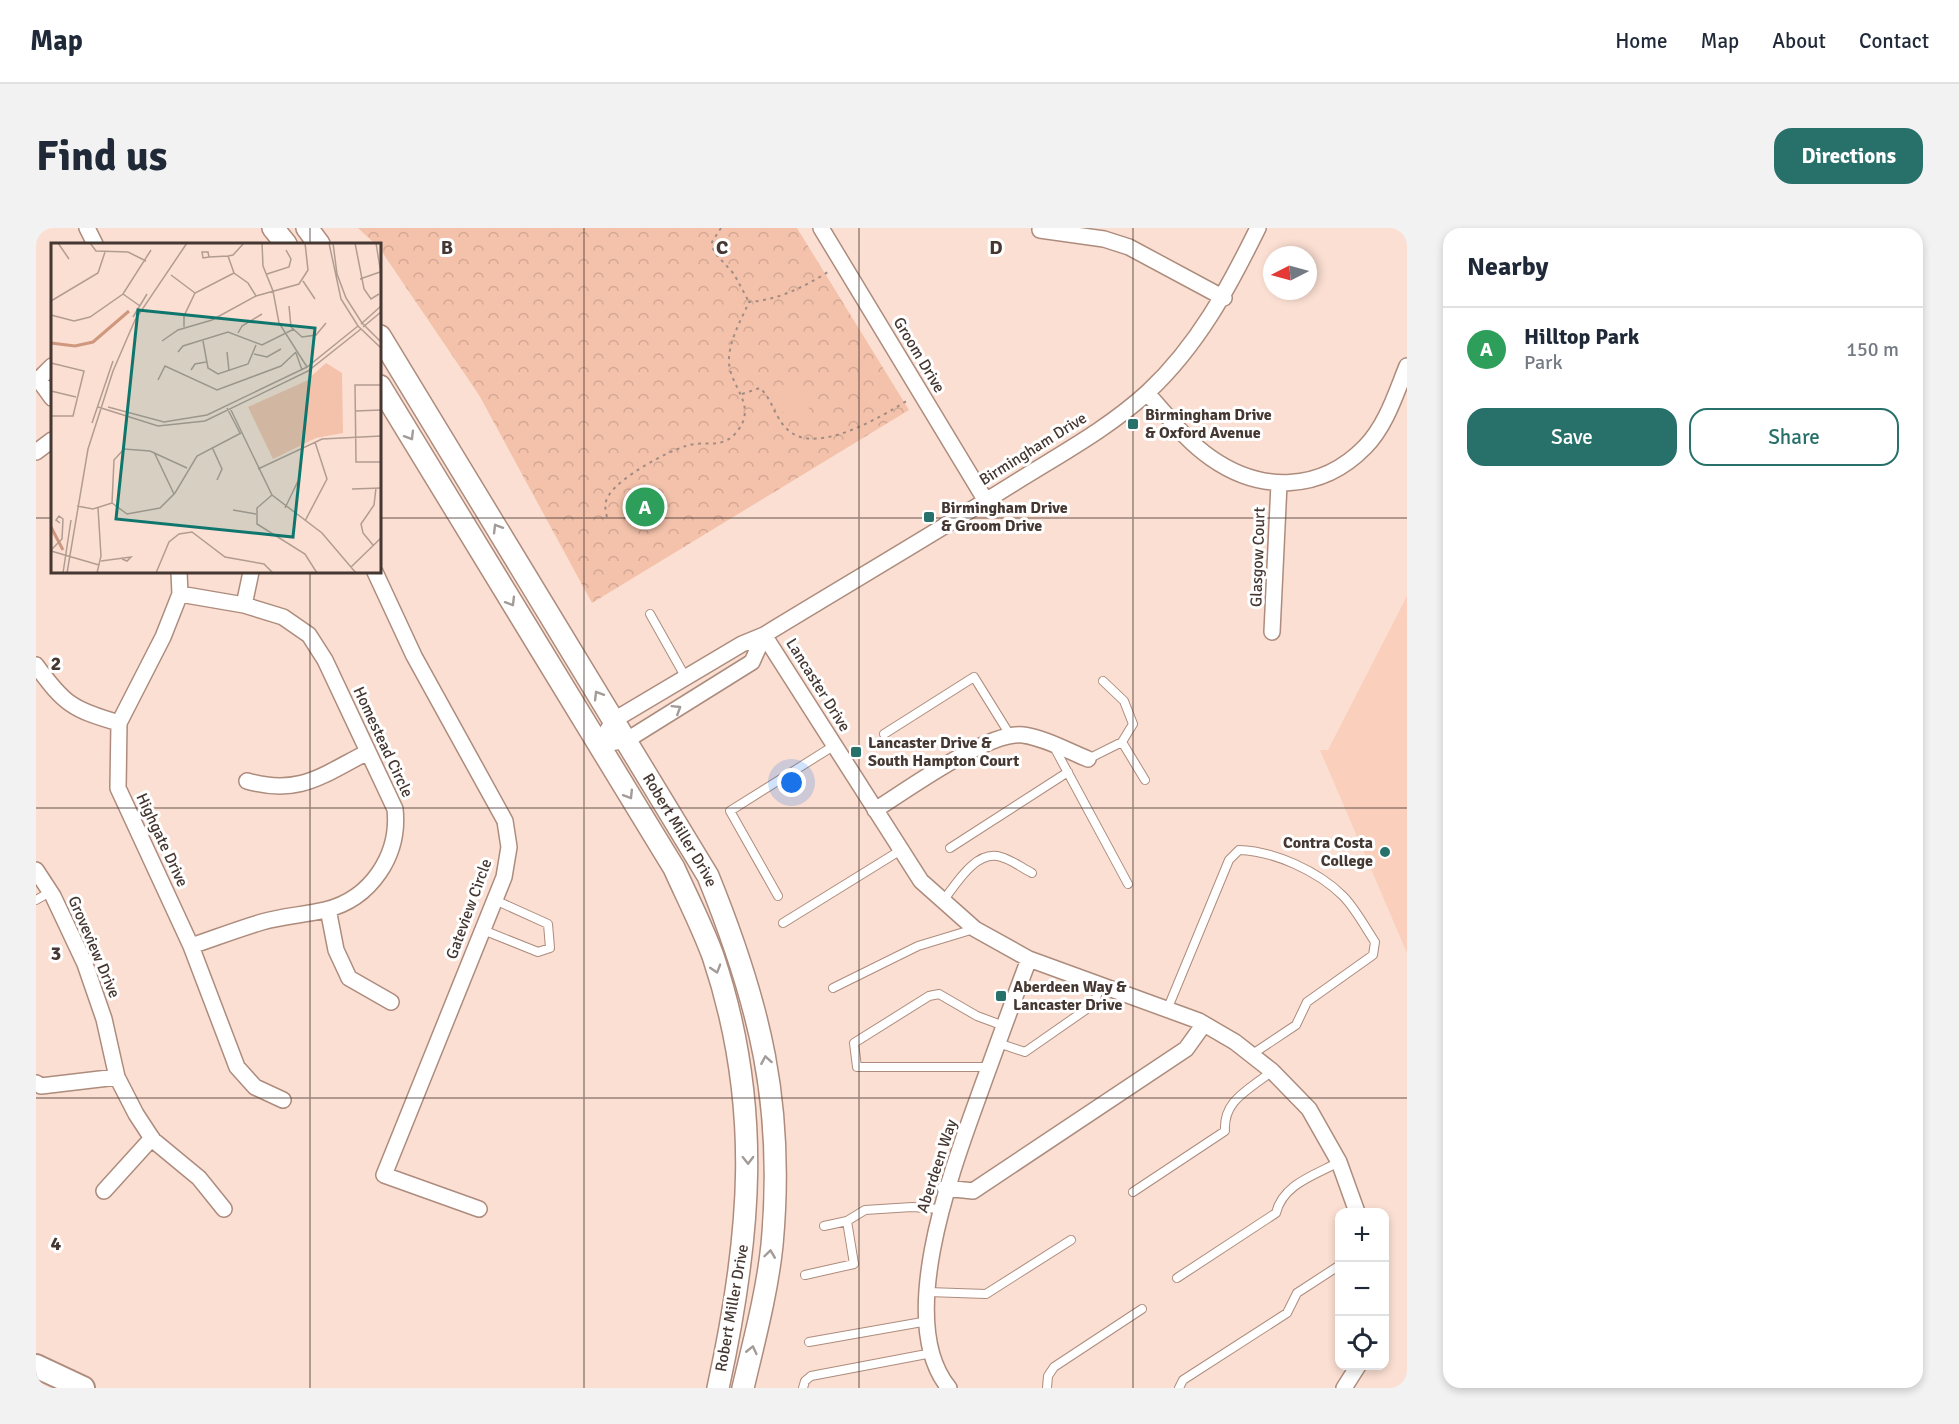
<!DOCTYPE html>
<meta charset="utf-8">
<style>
body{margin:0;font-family:Signika,sans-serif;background:#f2f2f3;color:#1f2937}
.controls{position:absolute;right:18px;bottom:18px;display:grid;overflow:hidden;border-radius:12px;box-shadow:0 3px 9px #0003}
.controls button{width:54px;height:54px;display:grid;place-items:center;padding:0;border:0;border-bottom:2px solid #e0e1e3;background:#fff;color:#1f2937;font:30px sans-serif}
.compass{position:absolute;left:1227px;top:18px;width:54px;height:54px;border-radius:50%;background:#fff;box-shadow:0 3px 9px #0003;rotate:264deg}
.you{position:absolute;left:756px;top:555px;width:21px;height:21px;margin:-15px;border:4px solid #fff;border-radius:50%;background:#1a73e8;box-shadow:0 0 0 9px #1a73e833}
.badge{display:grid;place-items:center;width:39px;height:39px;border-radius:50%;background:#28716b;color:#fff;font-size:20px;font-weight:700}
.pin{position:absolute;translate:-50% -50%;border:3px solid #fff;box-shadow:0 2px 6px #0006}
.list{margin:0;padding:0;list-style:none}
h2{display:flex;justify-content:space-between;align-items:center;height:78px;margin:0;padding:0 24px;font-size:26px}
h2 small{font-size:20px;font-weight:400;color:#747a83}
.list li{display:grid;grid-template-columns:39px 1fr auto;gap:18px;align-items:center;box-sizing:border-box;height:84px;padding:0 24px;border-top:2px solid #e0e1e3}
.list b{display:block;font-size:22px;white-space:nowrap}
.list p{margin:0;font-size:20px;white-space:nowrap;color:#747a83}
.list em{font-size:20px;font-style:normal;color:#747a83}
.actions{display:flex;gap:12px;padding:18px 24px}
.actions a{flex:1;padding:14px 0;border:2px solid #28716b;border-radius:18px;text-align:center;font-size:21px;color:#28716b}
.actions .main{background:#28716b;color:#fff}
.icon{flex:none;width:33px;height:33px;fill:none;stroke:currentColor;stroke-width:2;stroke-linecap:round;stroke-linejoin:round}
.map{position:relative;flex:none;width:1371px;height:1160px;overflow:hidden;border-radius:18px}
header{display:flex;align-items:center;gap:36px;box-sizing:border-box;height:84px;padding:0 30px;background:#fff;border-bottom:2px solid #e0e1e3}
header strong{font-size:28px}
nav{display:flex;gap:33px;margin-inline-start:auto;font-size:21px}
.intro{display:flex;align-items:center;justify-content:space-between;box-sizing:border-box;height:144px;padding:0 36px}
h1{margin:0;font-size:42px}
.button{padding:15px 27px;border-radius:18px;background:#28716b;color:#fff;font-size:21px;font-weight:700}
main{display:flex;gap:36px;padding:0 36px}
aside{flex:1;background:#fff;border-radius:18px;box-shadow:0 3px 9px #0003}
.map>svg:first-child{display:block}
.built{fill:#facfbb}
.park{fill:url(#park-crowns)}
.garden{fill:#f4c2ab}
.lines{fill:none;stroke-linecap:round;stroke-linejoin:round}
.lane-casing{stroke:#ad8c7d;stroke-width:10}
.street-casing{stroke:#ad8c7d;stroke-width:18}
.secondary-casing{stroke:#ad8c7d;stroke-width:24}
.primary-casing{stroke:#ad8c7d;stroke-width:26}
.path{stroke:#a18c83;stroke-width:2;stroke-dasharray:3 4.5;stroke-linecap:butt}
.lane{stroke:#fff;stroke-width:8}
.street{stroke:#fff;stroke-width:15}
.secondary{stroke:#fff;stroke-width:21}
.primary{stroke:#fff;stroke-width:22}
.oneway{stroke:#a29b98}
.grid{fill:none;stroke:#453731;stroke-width:1.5;stroke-opacity:0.55}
.poi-dot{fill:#28716b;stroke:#fff;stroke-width:2}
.labels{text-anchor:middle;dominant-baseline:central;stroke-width:6;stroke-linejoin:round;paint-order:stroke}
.street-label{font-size:16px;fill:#453731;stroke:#fff}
.poi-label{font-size:16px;font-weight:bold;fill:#453731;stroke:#fff;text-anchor:start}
.inset-river{fill:none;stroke:#cf977d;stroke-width:3}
.inset-road{fill:none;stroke:#b29c92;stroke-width:1.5}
.view{fill:#0f766e;fill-opacity:0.15;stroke:#0f766e;stroke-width:3}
.inset-edge{fill:none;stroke:#453731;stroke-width:3}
.grid-label{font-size:20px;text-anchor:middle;font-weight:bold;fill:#453731;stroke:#fff;stroke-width:6;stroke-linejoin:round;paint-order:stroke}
</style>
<header>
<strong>Map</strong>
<nav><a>Home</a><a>Map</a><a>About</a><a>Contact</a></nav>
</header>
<div class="intro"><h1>Find us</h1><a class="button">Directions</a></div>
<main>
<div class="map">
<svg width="1371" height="1160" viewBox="0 0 1371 1160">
<defs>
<pattern id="park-crowns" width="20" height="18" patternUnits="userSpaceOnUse" patternTransform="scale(1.5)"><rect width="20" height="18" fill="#f4c2ab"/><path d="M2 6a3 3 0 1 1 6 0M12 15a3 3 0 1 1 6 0" fill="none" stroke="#d3a794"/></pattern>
</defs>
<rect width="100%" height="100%" fill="#fbdfd2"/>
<path class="built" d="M1371 368V725L1284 522H1292Z"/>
<path class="park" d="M322 0H761L873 182 556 375 443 167 344 21V16H339Z"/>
<path class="garden" d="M741 157 773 158V185L740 184Z"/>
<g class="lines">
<defs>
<path id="lane" d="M614 386 650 450
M848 506 938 449 974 507
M1086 514 1109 552
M1017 517 1092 656
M1052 531 1086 514 1097 496 1088 473 1067 453
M914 620 1032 544
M742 668 694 583 799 517
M0 672 14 664
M907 673C920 656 940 621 965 629 976 632 986 640 996 645
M747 695 865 622
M447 702 502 724 514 720 512 696 459 672
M797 760 882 718 938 701
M1131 782 1193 632 1203 622C1238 623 1282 643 1307 668 1319 680 1329 699 1339 714L1337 727 1271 774 1260 797 1215 827
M962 815 989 824 1058 776 1064 758
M954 839H821L818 815 893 768 903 766 941 788 968 798
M1097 964 1189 903C1187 872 1213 862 1236 843
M788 998 811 993
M769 1047 818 1036 811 993 829 982 876 979 904 981
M1141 1050 1240 985C1247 956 1279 947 1303 934
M892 1064 950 1066 1035 1012
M773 1114 892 1093
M767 1160 769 1153 775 1148 896 1125
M1011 1160 1012 1148 1018 1139 1106 1081
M1143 1160 1147 1152 1251 1085 1261 1065 1304 1037"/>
<path id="street" d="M51 0 59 16
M785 0 950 273
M1004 2 1068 11 1093 19 1188 70
M3 152 16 170
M0 154 16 138
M1111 165C1131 187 1150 213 1175 230 1225 265 1285 264 1329 219 1350 198 1360 165 1371 138
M0 224 16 212
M143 344 144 366 127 409 83 495 82 560 155 718 201 839 219 859 247 872
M339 344 378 428 469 593 473 619 468 649 348 947 443 981
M144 366 208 377 247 389 273 407 289 432 359 581C364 627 335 671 289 682 268 687 246 688 226 694 202 701 179 710 155 718
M208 377 215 344
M1236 404 1243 256
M728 407 885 653 939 701 993 731 1163 793 1199 814 1236 843 1273 881 1303 934 1321 984
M0 437C28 476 37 482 83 495
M562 517 578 492 706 416 728 407C815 354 902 303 988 249 1030 223 1075 198 1112 164 1162 117 1192 61 1222 0
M562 517 591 512 716 434 728 407
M211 553C264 568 286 547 332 524
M839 582C871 562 952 503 987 507 1009 510 1032 523 1052 531
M0 642 17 668 49 736 68 791 81 849 100 886 117 912 163 950 188 981
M292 681 300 722 313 750 355 774
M0 855 5 858 81 849
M909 960 937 963 1150 821 1168 796
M68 963 116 910
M913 1160C856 1091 921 929 947 856 962 815 977 773 993 731
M1308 1160 1322 1138"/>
<g id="secondary">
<path d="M237 0 250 16"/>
<path d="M271 0 283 16"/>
<path id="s1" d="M344 108 672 648C724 776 749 877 736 1017 731 1065 718 1113 707 1160"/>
<path d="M344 158 638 640C651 669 666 698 677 728 727 877 715 1009 682 1160"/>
</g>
<path id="primary" d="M0 1138 47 1160"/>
</defs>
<use href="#lane" class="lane-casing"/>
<use href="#street" class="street-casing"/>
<use href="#secondary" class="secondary-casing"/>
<use href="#primary" class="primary-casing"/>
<path class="path" d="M685 0 676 14 678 24 698 46 713 74
M706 166 724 160C736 171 738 187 749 199 776 231 845 189 872 172
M571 289C569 281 568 274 573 267 584 249 630 224 650 218 666 212 684 221 698 207 726 177 691 159 693 130 694 111 705 92 713 74 743 72 770 58 795 42"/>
<use href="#lane" class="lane"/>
<use href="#street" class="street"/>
<use href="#secondary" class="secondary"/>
<use href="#primary" class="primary"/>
</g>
<defs><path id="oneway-chevron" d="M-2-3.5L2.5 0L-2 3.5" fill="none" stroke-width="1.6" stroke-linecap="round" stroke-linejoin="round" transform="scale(1.5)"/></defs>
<g class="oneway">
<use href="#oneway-chevron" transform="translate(374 208) rotate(59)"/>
<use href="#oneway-chevron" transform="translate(461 300) rotate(-121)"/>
<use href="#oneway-chevron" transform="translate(475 374) rotate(59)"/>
<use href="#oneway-chevron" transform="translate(562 467) rotate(-121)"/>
<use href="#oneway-chevron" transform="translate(641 481) rotate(-32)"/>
<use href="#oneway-chevron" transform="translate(593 567) rotate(58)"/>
<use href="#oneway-chevron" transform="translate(680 741) rotate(73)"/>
<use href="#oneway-chevron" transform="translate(730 832) rotate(-100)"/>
<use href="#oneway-chevron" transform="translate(712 932) rotate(89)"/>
<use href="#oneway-chevron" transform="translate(734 1026) rotate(-82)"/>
<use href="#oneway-chevron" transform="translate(716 1122) rotate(-77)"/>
</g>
<path class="grid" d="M274 0V16M548 0V1160M823 0V1160M1097 0V1160M0 290H16M344 290H1371M274 344V1160M0 580H1371M0 870H1371"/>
<g class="poi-dot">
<rect x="1091" y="190" width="12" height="12" rx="3"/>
<rect x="887" y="283" width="12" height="12" rx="3"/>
<rect x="814" y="518" width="12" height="12" rx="3"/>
<circle cx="1349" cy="624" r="6"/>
<rect x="959" y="762" width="12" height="12" rx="3"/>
</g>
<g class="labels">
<g class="street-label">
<text transform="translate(883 127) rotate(59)">Groom Drive</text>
<text transform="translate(997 221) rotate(-32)">Birmingham Drive</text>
<text transform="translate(1222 329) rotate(-88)">Glasgow Court</text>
<text transform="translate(782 457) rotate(58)">Lancaster Drive</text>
<text transform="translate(347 514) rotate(65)">Homestead Circle</text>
<text stroke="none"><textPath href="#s1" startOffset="578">Robert Miller Drive</textPath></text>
<text transform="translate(126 612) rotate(65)">Highgate Drive</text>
<text transform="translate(433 681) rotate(-70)">Gateview Circle</text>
<text transform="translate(58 719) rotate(67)">Groveview Drive</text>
<text transform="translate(901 938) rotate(-72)">Aberdeen Way</text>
<text transform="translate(696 1080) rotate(-80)">Robert Miller Drive</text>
</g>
<g class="poi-label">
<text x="1109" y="187">Birmingham Drive<tspan x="1109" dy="18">&amp; Oxford Avenue</tspan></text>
<text x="905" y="280">Birmingham Drive<tspan x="905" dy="18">&amp; Groom Drive</tspan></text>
<text x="832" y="515">Lancaster Drive &amp;<tspan x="832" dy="18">South Hampton Court</tspan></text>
<text x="1337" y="615" text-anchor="end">Contra Costa<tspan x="1337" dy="18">College</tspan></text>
<text x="977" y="759">Aberdeen Way &amp;<tspan x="977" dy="18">Lancaster Drive</tspan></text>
</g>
</g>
<g transform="translate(15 15)">
<rect width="330" height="330" fill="#fbdfd2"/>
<path d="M275 120 291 130 292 190 265 195 222 216 197 164 255 138Z" fill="#f4c2ab"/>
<path class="inset-river" d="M0 100 24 103 42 99 78 68M0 284 12 307"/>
<path class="inset-road" d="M7 0 18 16M39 0 45 8 77 9 95 18M211 0 212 23 222 48 228 80 256 124M278 0 290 56 307 83 330 105M282 0 286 31 295 55 311 80 330 99M304 0 313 46 320 56 328 51M325 0 330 31M177 13 183 30 197 40 205 53M158 14 157 9H151L152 15 158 14 177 13 182 12 193 0M216 31 238 24 240 16 235 7M120 32 144 50M309 36 329 29M252 38 264 56M72 51 89 63M0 58 47 30 54 9M238 63 240 84 251 94 265 92 275 80M0 72 23 78 39 74 72 51 100 7M82 74 96 51M310 81 330 63M133 84V73L144 50 183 30M312 84 330 69M187 90 191 83 211 71M111 98 127 87 161 77 205 53 248 41 257 27 254 0M152 98 157 125 167 131 197 121 205 102M127 109 132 103 177 89 211 102 243 86M176 109 178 128M245 110 251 127M203 111 216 114 230 106M0 120 33 128 22 173H0M140 127 144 121 155 119M107 137 114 123 166 147 230 123 245 109M330 142H304L305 219H330M0 148 25 154M47 164 107 183 154 178 257 128 310 86M57 164 113 179 156 172 256 124 307 83M176 165 189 190M179 165 221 252 271 290 305 330M304 168 330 167M41 180 62 118M161 204 171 226 166 237M103 209 123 251M207 226 271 196 330 193M301 246 330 245M221 252 206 265V281L254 311 266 330M61 260 76 271 109 265 124 250 146 213 190 190M61 260 63 217 73 206 99 208 136 225M26 263 42 266 61 260M234 265 247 238M182 267 205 271M254 278 276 236 264 199M322 302 312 290 310 281 323 262 325 245M0 307 11 296 12 276 8 273 5 277 9 280M0 308 48 322M50 318 80 314 76 318 71 316M300 324 330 295M12 330 20 277M16 330 37 206 62 128 84 77 136 0M46 330 50 313 47 265M105 330 118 299 128 291 141 289 174 314 213 321 222 330"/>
<path class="view" d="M87 67 264 85 242 294 65 276Z"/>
<rect width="330" height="330" class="inset-edge"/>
</g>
<g class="grid-label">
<text x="411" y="26">B</text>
<text x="686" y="26">C</text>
<text x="960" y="26">D</text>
<text x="20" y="442">2</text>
<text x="20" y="732">3</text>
<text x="20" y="1022">4</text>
</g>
</svg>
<div class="controls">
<button>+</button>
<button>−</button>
<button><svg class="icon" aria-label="locate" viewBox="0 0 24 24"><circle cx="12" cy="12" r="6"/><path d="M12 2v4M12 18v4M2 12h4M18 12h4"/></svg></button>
</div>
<svg class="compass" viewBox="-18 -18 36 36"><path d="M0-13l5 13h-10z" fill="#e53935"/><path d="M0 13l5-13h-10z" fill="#747a83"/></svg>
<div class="you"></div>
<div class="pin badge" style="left:609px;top:279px;background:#2e9e5b">A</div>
</div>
<aside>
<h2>Nearby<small></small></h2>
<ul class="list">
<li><span class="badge" style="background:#2e9e5b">A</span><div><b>Hilltop Park</b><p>Park</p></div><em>150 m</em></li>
</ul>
<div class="actions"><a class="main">Save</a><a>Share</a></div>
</aside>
</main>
